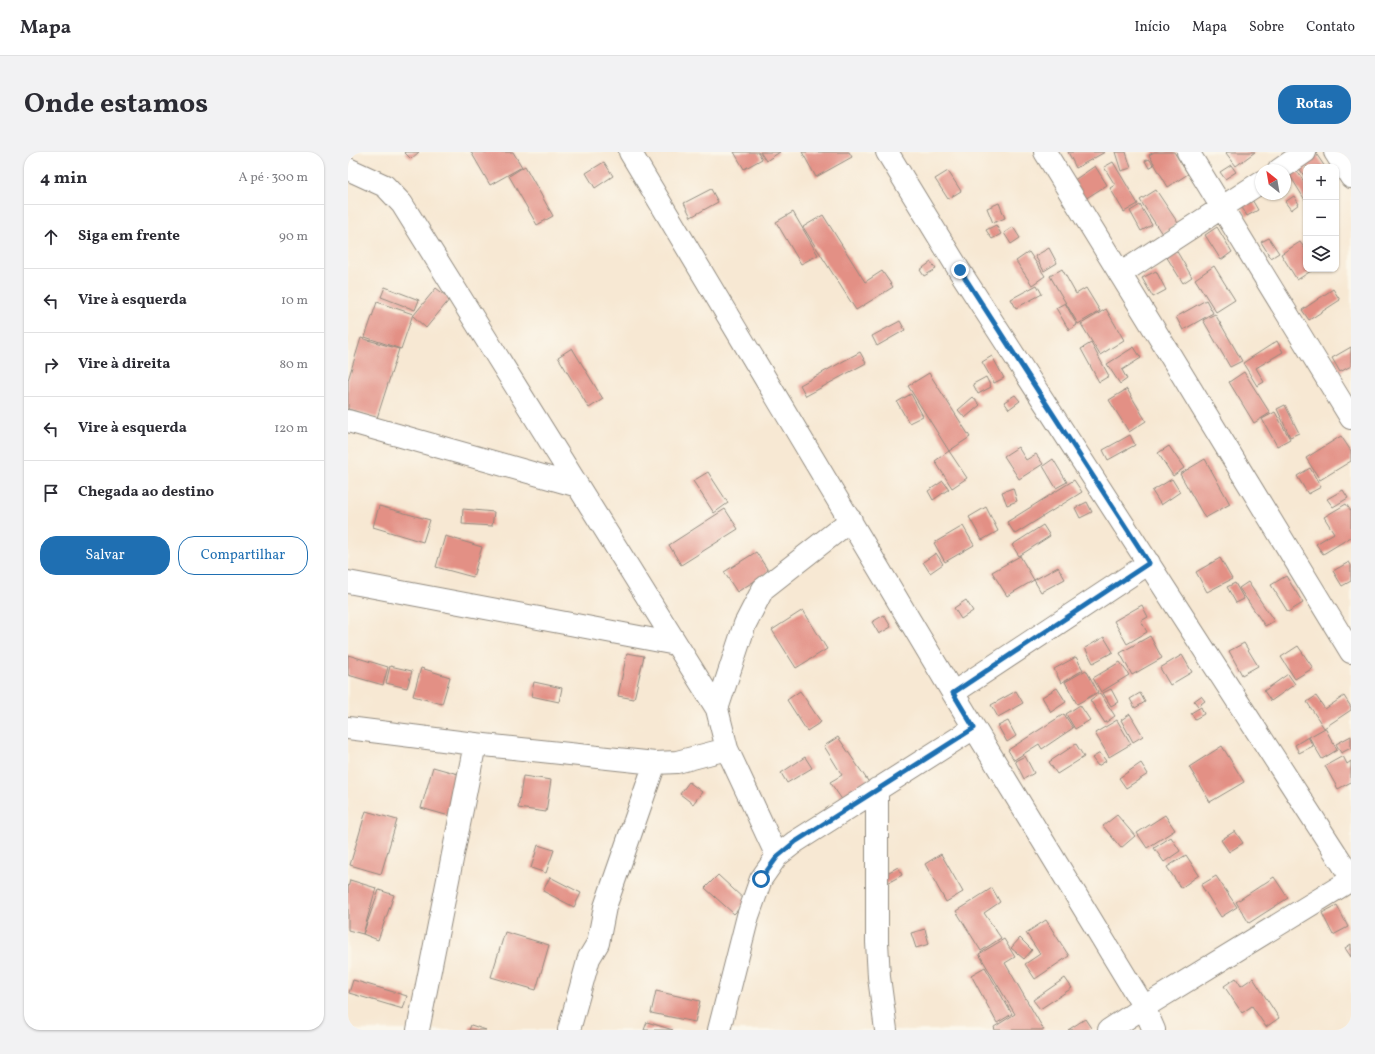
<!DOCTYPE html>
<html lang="pt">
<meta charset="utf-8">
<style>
body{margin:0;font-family:Vollkorn,serif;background:#f2f2f3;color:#2b2b33}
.controls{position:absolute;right:12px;top:12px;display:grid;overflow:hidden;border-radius:8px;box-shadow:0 1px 3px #0004}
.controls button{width:36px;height:36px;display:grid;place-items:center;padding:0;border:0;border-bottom:1px solid #e1e1e2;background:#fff;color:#2b2b33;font:20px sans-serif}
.compass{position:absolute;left:907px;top:12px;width:36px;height:36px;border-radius:50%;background:#fff;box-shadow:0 1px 3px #0004;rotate:329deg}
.stop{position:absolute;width:12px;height:12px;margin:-9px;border:3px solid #1f6fb2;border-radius:50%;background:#fff}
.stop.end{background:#1f6fb2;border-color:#fff;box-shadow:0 1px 4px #0008}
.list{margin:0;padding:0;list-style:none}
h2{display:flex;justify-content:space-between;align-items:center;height:52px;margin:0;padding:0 16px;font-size:17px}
h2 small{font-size:13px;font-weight:400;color:#7c7c81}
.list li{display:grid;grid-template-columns:26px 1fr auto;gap:12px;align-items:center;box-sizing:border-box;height:64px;padding:0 16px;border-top:1px solid #e1e1e2}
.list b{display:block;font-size:15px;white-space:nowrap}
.list em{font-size:13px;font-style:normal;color:#7c7c81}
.actions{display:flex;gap:8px;padding:12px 16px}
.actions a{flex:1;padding:9px 0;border:1px solid #1f6fb2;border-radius:16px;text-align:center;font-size:14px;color:#1f6fb2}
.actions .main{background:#1f6fb2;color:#fff}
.icon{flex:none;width:22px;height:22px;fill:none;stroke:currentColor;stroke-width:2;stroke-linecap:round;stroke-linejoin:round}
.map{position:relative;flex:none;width:1003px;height:878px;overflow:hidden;border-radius:16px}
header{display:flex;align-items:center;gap:24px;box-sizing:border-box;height:56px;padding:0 20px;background:#fff;border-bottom:1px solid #e1e1e2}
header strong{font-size:19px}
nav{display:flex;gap:22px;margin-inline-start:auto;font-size:14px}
.intro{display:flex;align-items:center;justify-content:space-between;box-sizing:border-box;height:96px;padding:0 24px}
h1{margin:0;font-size:28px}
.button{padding:10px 18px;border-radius:16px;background:#1f6fb2;color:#fff;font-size:14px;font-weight:700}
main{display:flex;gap:24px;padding:0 24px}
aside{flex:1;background:#fff;border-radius:16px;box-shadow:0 1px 3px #0004}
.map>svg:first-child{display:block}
.building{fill:#e39085}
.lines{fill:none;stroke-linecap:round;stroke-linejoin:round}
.minor-casing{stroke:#918a7f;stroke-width:24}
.minor{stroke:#fff;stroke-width:22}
.route{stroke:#1f6fb2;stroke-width:5}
</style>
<header>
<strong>Mapa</strong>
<nav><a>Início</a><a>Mapa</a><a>Sobre</a><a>Contato</a></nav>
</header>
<div class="intro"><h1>Onde estamos</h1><a class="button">Rotas</a></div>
<main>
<aside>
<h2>4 min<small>A pé · 300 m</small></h2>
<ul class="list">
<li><svg class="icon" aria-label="ahead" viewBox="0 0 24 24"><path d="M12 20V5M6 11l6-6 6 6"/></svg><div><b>Siga em frente</b></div><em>90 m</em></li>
<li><svg class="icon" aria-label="left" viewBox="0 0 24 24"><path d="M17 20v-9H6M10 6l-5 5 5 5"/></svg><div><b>Vire à esquerda</b></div><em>10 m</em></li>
<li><svg class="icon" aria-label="right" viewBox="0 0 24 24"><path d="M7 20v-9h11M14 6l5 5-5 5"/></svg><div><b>Vire à direita</b></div><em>80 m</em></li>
<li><svg class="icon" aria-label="left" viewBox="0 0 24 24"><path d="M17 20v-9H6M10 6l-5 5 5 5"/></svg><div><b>Vire à esquerda</b></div><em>120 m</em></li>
<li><svg class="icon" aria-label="arrive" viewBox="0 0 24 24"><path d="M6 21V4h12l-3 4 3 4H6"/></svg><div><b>Chegada ao destino</b></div></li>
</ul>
<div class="actions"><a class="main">Salvar</a><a>Compartilhar</a></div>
</aside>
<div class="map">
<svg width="1003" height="878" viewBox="0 0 1003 878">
<rect width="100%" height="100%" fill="#fbf7ec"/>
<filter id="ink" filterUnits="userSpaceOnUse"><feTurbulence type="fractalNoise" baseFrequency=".025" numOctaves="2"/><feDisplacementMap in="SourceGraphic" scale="8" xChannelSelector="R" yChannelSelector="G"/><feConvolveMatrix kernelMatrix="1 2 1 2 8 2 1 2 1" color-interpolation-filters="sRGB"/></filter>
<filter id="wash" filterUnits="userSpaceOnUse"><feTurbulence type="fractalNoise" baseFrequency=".012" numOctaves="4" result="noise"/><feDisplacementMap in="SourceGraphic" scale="16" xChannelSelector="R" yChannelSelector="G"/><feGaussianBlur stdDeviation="0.9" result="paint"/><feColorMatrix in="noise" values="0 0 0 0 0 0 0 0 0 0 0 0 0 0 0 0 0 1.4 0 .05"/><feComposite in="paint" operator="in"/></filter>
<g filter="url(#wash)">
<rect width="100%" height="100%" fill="#f7e8d3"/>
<g id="blocks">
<path class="building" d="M56 0H71L63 7Z
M123 0H165L174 15 142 33Z
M386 0H410L414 7 396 17Z
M412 0H432L418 9Z
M454 0H501L504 5 468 25Z
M720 0H757L728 16Z
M767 0H778L783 16 773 19Z
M806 0H826L840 22 820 35 801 3Z
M879 0H907L888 14 878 1Z
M967 0 977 15H958V27L948 11Z
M801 7 806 13 801 16 797 9Z
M256 10 265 24 247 36 238 21Z
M765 10 790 52 776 60 762 36 767 33 756 15Z
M883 13 888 20 877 27 872 20Z
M177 14 205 64 189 73 161 24Z
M747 14 759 33 737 47 725 29Z
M948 17 958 33V47L957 48 941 22Z
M600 19 613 39 600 47 587 27Z
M363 37 370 50 343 65 336 51Z
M808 38 830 71 814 82 792 48Z
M946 44 951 52 943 58 937 50Z
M903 46 910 58 899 64 892 52Z
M651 51 657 66 645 71 639 56Z
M792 53 804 73 793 79 782 59Z
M445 60 470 103 453 112 428 70Z
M475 63 517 130 534 119 545 135 508 158 455 75Z
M648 73 653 82 644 87 638 78Z
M665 75 672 86 663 92 656 81Z
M869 75 884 100 873 108 857 83Z
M921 86 931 101 923 106 913 90Z
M952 90 958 98V117H966L949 128 933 102Z
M701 96 709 111 696 119 687 104Z
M828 98 844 125 835 131 818 104Z
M681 100 697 124 684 133 668 109Z
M583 110 588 117 576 124 572 118Z
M866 114 887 148 868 160 847 127Z
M714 117 728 142 738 136 752 159 730 172 702 124Z
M808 119 818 138 805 145 794 126Z
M689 133 694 142 668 156 663 147Z
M37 135 71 148 67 158 33 145Z
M88 136 102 147 78 176 65 164Z
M985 137 992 148 961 168 954 158Z
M858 148 865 161 835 178 828 165Z
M29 150 65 162 53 197 17 185Z
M717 151 729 173 721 178 708 156Z
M758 157 776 188 752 203 733 172Z
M867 162 894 209 882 215 855 168Z
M552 169 557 178 529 194 524 184Z
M13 186 51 197 29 266 0 257V228Z
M929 189 935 200 908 216 916 230 909 234 895 211Z
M743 191 761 224 751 230 733 197Z
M786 195 793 206 774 218 779 227 772 232 759 212Z
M1003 195V214L992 220 984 206Z
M224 196 255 247 241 256 210 205Z
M512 200 518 211 458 244 452 233Z
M644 204 656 226 646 231 634 210Z
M896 220 922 261 906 271 881 230Z
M581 221 622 285 601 299 560 234Z
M638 225 643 235 630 242 625 232Z
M779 237 798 269 781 280 761 248Z
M563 242 575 264 561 271 549 250Z
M667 243 672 249 661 257 656 250Z
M625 245 632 253 617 266 610 258Z
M937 253 951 281 942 285 929 257Z
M927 260 942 287 929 294 914 267Z
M782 283 787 293 760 308 755 298Z
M993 284 1003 299V309L972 328 958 306Z
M821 294 836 316 825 324 810 301Z
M670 295 678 308 688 302 695 312 671 327 656 304Z
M601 299 619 326 604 336 587 309Z
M705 307 719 330 708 336 695 314Z
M857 307 882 352 857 366 832 322Z
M962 316 973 335 960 342 949 324Z
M360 320 380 351 366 361 345 329Z
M824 327 832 340 813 353 804 339Z
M726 328 734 340 667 382 659 370Z
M595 329 601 337 585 348 580 339Z
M665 336 669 349 659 353 654 340Z
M995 338 1000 346 985 355 979 347Z
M739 350 744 360 732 366 727 356Z
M998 352 1003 359V385L975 402 968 392 986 381 976 365Z
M31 354 82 368 75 390 25 375Z
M638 355 650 379 634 388 621 365Z
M115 357 146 360 144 374 114 372Z
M377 357 390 377 333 413 321 393Z
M695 373 702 384 671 404 664 393Z
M615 374 626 393 597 410 586 391Z
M97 384 134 395 125 425 88 415Z
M408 400 421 420 389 440 376 420Z
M588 401 595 412 582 421 575 410Z
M672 404 686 428 659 444 644 420Z
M872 406 884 427 859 440 848 420Z
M1001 410 1003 413V429L994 434 985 419Z
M710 415 717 427 693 440 686 428Z
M938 424 955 451 940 460 923 433Z
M900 430 926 469 917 474 891 436Z
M887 431 896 447 888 451 879 435Z
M618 448 625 459 613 467 606 456Z
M794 453 800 465 793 469 799 480 779 492 766 469Z
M455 458 479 497 448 516 424 478Z
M536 463 543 475 531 482 524 470Z
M802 484 814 506 784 523 772 501Z
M756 485 765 500 745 511 737 496Z
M896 491 910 514 894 523 881 499Z
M950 494 965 516 947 527 933 505Z
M279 501 296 504 286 547 270 544Z
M0 503 40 515 35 533 0 523Z
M834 503 844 520 822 533 812 516Z
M728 505 735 518 713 531 706 517Z
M772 510 781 523 753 540 745 526Z
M42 514 64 519 59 536 38 531Z
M73 516 102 525 94 552 65 544Z
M738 518 750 540 729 552 717 530Z
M940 522 947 532 923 549 916 539Z
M186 530 214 536 211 550 183 544Z
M709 536 718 550 703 560 694 545Z
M763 537 770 550 763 554 755 541Z
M452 539 473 570 459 579 439 548Z
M668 539 675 551 650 565 643 553Z
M752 541 767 564 757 571 742 548Z
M792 541 797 550 787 556 782 547Z
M853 544 857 549 850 554 846 549Z
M968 544 977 557 996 544 1003 555V558L976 576 959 550Z
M732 553 742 568 727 577 718 562Z
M853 555 856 562 847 567 843 561Z
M716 562 725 576 694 597 691 592 666 608 660 598Z
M782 562 795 584 785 590 773 568Z
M769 568 783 592 761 605 747 581Z
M660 569 668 584 659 590 650 574Z
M977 576 989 598 974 607 961 585Z
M1003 584V596L993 601 988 592Z
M490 585 522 632 495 649 482 630 494 623 476 594Z
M960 585 965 594 951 601 947 593Z
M728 592 736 605 709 622 701 610Z
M874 594 896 630 862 650 841 615Z
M752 601 758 609 750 614 744 606Z
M677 604 686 621 676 627 667 609Z
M995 604 999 612 1003 609V630L990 637 977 614Z
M457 605 464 616 439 631 433 621Z
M793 611 800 622 778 636 771 626Z
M85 615 117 624 105 665 73 656Z
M175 624 203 628 198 660 170 656Z
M341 630 354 640 345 652 332 642Z
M18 659 49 668 33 722 2 713Z
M769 663 787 684 773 696 755 674Z
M817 663 827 678 799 696 789 681Z
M887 679 895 691 881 700 873 688Z
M823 685 832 699 816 710 806 696Z
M190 693 206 698 198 721 183 716Z
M593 702 615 740 598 750 577 712Z
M838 703 851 723 833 736 819 715Z
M550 715 554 723 538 732 534 724Z
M370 723 398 749 386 762 357 736Z
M868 724 889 755 873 765 853 733Z
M202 725 233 741 226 755 195 739Z
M926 725 940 746 901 771 888 750Z
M2 728 28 736 15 782 0 778V736Z
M644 736 652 750 636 761 653 786 633 799 608 759Z
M31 738 46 743 30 788 15 782Z
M989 753 1000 775 985 783 974 761Z
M698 768 721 804 687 827 677 812 692 802 678 781Z
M577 777 581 792 568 796 563 781Z
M157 780 201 793 188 838 143 825Z
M672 786 684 798 676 807 663 796Z
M656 787 667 805 657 811 696 878H647L646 875 667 862 631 802Z
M1003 792V805L997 796Z
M637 815 664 862 649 871 623 823Z
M717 826 724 836 692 857 685 848Z
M888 826 893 834 905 826 931 866 918 875 904 854 894 861 876 834Z
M5 828 59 844 55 857 1 841Z
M308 839 352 849 347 870 303 861Z
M737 867 743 876 741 878H720Z
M299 870 325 878H296Z
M123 873 138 878H121Z"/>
</g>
</g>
<g filter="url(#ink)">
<use href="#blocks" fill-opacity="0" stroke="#918a7f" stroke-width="1"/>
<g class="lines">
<defs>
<path id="minor" d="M282 0 605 541 796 855 1003 728
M539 0 611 118 1003 725
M697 0 819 198 1003 500
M840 0 1003 266
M987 0 1003 25
M0 17 37 34 54 52 369 557 379 597 429 704
M931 18 957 0
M772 122 913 30
M0 269 230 334
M0 430 328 492
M605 541 801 411
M369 557 397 472 415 437 503 368
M0 576 127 592 307 611 329 610 379 597
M529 637V790L531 825 538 878
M70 878 127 592
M221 878 241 806 250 791 257 755 307 611
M371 878 400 764 413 727 429 704 447 690 626 576
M761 878 796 855 806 878"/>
</defs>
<use href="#minor" class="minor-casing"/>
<use href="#minor" class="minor"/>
</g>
</g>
<g class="lines" filter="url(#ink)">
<path class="route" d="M413 727 430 704 447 690 626 576 605 541 801 411 612 118"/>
</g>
</svg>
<div class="controls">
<button>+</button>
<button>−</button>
<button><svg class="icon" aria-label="layers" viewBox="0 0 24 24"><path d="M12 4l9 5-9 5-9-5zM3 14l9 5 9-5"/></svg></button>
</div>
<svg class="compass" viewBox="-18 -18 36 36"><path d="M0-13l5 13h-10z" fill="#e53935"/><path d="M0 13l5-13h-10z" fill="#7c7c81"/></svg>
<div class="stop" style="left:413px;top:727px"></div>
<div class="stop end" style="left:612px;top:118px"></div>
</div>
</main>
